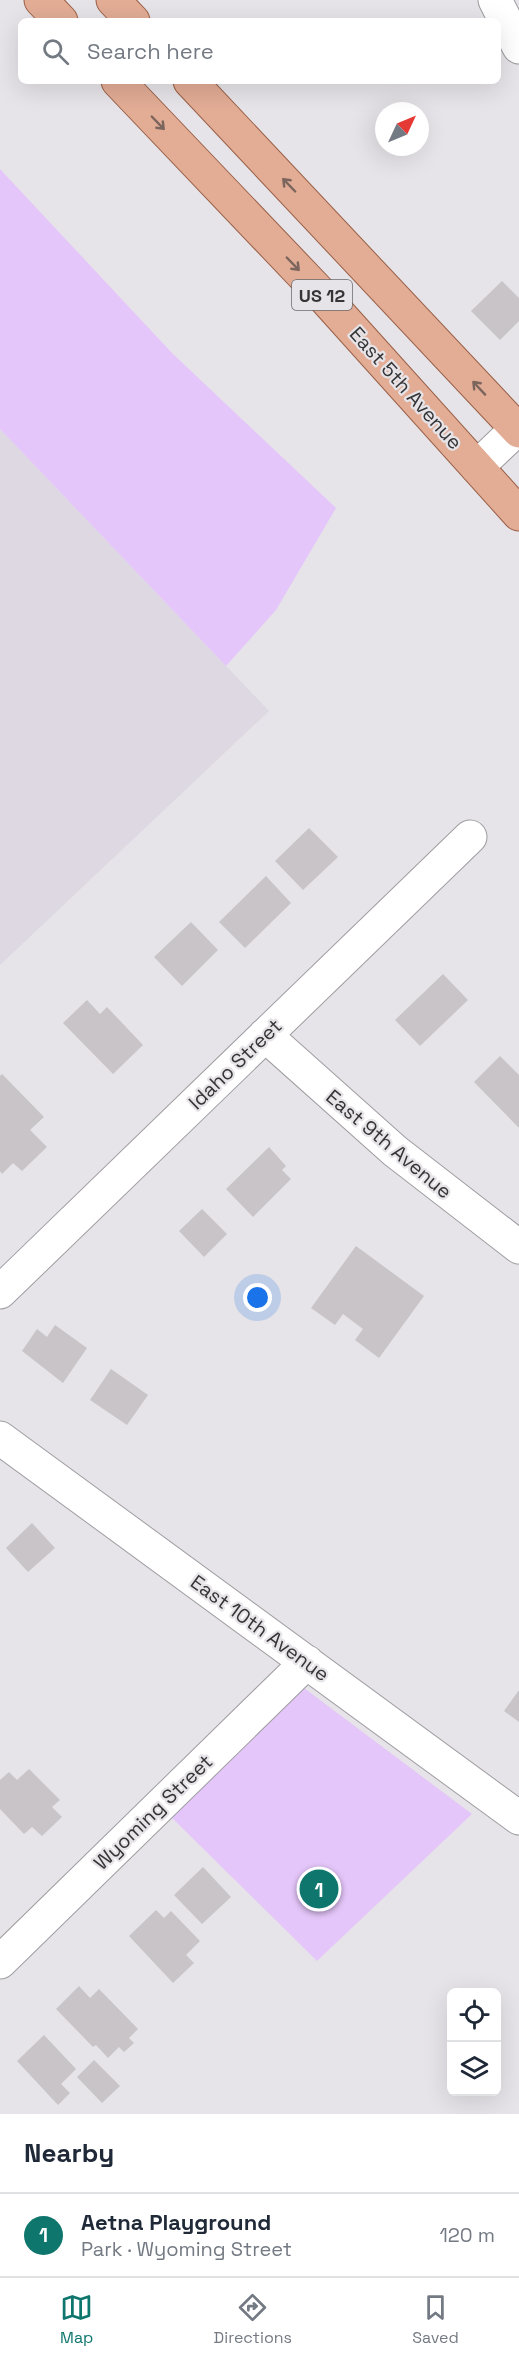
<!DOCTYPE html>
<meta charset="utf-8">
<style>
body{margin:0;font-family:"Space Grotesk",sans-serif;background:#f6f6f7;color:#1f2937}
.controls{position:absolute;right:18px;bottom:18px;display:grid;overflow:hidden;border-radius:9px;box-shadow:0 6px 24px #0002}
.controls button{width:54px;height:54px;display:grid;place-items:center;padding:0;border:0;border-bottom:2px solid #e0e1e3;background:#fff;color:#1f2937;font:30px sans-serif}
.compass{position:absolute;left:375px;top:102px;width:54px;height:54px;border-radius:50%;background:#fff;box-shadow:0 6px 24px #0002;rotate:46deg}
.you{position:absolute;left:258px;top:1298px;width:21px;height:21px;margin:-15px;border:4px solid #fff;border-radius:50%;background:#1a73e8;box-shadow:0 0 0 9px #1a73e833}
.badge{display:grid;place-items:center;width:39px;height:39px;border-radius:50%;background:#0f766e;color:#fff;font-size:20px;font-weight:700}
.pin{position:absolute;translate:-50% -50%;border:3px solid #fff;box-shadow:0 2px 6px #0006}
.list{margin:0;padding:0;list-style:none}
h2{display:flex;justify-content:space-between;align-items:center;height:78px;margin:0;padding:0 24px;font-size:26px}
h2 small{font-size:20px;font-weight:400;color:#747a83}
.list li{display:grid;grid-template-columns:39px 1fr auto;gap:18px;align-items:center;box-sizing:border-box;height:84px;padding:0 24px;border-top:2px solid #e0e1e3}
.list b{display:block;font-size:22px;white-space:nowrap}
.list p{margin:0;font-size:20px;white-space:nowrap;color:#747a83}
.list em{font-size:20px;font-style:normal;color:#747a83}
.icon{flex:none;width:33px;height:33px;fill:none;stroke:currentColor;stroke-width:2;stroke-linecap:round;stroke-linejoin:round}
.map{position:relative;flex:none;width:519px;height:2114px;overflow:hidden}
.search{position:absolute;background:#fff;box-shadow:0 6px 24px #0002;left:18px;right:18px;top:18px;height:66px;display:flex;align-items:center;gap:15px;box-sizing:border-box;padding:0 21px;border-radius:9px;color:#747a83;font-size:22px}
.sheet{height:162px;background:#fff}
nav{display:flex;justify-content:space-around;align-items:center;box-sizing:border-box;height:84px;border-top:2px solid #e0e1e3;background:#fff;font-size:16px;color:#747a83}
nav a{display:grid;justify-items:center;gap:3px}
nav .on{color:#0f766e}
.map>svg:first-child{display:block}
.built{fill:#ded8e3}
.green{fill:#e5c6fa}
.building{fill:#c8c4c7}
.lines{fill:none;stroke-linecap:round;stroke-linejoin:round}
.minor-casing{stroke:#9f9da1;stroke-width:35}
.major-casing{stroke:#995f46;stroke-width:35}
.minor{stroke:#fff;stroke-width:33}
.major{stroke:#e2ac95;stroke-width:33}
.oneway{stroke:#7b655c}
.labels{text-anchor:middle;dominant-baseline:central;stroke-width:4.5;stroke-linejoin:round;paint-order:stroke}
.shield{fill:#e6e4e8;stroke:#6b6a6b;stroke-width:1.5}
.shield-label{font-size:18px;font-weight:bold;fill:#363536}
.street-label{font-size:20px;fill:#363536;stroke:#e6e4e8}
</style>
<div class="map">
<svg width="519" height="2114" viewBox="0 0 519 2114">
<rect width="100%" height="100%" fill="#e6e4e8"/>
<path class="built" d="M0 429 269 711 0 965Z"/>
<path class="green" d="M0 169 172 353 336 508 276 610 226 666 0 429Z
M304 1688 472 1814 317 1961 170 1816Z"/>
<path class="building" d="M502 281 519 298V321L500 340 471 311Z
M309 828 338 857 303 890 275 861Z
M266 876 291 903 245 948 219 922Z
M191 922 218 950 182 986 154 957Z
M443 974 468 1000 420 1046 395 1020Z
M87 1000 100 1014 107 1007 143 1045 113 1074 63 1023Z
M500 1056 519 1075V1128L474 1082Z
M2 1074 44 1117 30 1130 47 1147 22 1171 13 1163 2 1174 0 1171V1076Z
M269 1147 286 1166 282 1170 291 1179 253 1217 226 1189Z
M202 1209 227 1234 204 1257 179 1231Z
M356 1246 424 1296 379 1358 355 1340 363 1329 343 1314 335 1325 311 1308Z
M55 1325 87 1348 63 1383 22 1351 37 1329 47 1337Z
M111 1369 148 1395 127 1425 90 1400Z
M32 1523 55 1548 28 1572 6 1548Z
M519 1690V1722L504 1711Z
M29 1769 60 1800 52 1807 62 1817 42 1836 32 1827 24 1834 0 1809V1780L9 1772 17 1780Z
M203 1867 231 1897 202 1924 174 1895Z
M156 1910 164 1918 171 1911 200 1941 186 1955 194 1963 173 1983 129 1936Z
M79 1986 90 1998 99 1989 138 2029 129 2038 134 2043 124 2052 119 2047 108 2058 96 2045 93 2047 56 2009Z
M44 2035 76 2069 61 2084 70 2093 58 2105 17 2061Z
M94 2060 120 2086 102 2103 77 2077Z"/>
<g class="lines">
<defs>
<path id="minor" d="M495 0 519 47
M477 467 519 427
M265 1035 395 1151 519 1247
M0 1292 470 837
M0 1438 519 1818
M0 1962 307 1662"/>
<path id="major" d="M41 0 61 21
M113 0 133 21
M118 81 322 295 519 514
M190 81 519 431"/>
</defs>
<use href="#minor" class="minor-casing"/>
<use href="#major" class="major-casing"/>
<use href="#minor" class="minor"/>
<use href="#major" class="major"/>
</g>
<defs><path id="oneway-shaft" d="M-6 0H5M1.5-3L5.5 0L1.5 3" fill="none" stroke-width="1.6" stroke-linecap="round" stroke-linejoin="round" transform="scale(1.5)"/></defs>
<g class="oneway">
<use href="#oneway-shaft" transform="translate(158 123) rotate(46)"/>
<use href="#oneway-shaft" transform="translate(289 185) rotate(-134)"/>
<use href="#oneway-shaft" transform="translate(293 264) rotate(46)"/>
<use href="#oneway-shaft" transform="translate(479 388) rotate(-133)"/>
</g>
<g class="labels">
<rect class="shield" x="292" y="280" width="60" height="30" rx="4.5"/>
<g class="shield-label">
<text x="322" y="295">US 12</text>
</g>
<g class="street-label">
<text transform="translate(406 388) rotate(48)">East 5th Avenue</text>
<text transform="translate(235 1064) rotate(-44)">Idaho Street</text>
<text transform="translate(389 1144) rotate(40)">East 9th Avenue</text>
<text transform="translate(260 1628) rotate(36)">East 10th Avenue</text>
<text transform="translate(153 1812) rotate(-44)">Wyoming Street</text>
</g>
</g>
</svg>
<div class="controls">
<button><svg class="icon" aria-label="locate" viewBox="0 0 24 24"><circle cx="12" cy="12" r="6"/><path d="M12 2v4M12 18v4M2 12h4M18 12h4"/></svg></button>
<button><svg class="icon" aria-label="layers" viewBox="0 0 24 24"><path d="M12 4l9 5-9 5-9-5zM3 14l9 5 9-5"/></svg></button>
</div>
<svg class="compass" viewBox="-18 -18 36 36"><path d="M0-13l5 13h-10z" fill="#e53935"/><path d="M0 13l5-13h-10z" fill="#747a83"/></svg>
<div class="you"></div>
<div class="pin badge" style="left:319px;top:1889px">1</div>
<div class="search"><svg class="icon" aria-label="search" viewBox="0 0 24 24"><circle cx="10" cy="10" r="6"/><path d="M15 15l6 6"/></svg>Search here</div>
</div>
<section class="sheet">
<h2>Nearby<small></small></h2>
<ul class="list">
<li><span class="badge">1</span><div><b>Aetna Playground</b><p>Park · Wyoming Street</p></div><em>120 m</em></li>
</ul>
</section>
<nav>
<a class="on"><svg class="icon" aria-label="map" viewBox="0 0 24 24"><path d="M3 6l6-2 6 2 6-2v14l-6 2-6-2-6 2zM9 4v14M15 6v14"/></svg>Map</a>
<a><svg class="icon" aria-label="directions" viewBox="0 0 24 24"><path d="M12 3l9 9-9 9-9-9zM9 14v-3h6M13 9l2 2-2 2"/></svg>Directions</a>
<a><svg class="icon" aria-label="saved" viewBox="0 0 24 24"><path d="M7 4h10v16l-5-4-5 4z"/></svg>Saved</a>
</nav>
